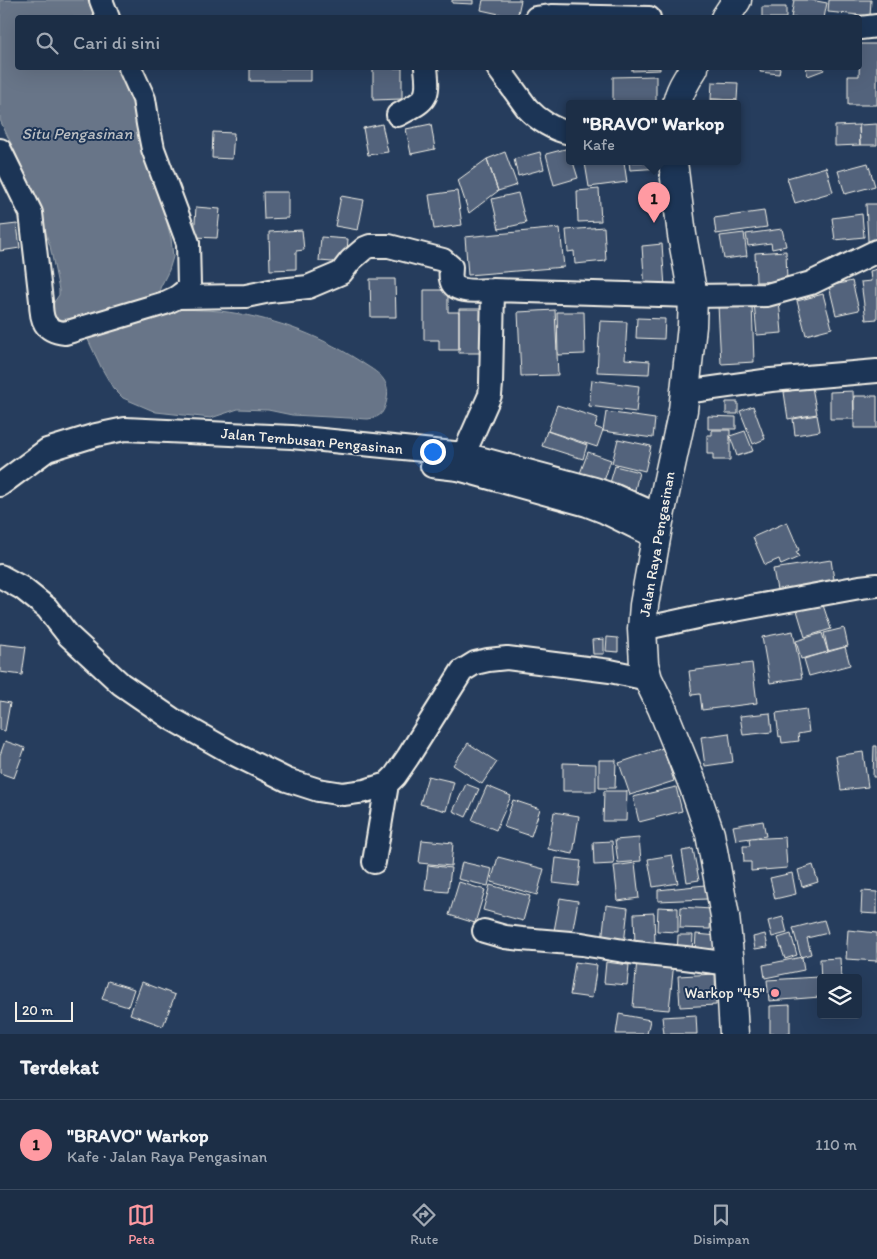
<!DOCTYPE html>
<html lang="id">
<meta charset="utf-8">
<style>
body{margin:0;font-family:Itim,sans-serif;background:#25364d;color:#f1f3f6}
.controls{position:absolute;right:15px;bottom:15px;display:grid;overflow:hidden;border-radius:5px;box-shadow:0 5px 20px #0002}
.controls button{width:45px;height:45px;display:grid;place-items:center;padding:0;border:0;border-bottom:1px solid #3a4a5f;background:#1c2e46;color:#f1f3f6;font:25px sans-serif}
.scale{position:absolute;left:15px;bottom:12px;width:58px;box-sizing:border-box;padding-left:5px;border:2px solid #f4f1e8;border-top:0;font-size:14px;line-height:18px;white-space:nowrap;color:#f4f1e8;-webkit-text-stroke:4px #1d3557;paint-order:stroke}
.you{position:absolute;left:432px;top:451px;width:18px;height:18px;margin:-12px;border:4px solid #fff;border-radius:50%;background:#1a73e8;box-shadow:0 0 0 8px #1a73e833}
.badge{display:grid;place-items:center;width:32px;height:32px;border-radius:50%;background:#ff9aa2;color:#111;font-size:16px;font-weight:700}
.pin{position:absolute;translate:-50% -41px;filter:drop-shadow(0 1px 2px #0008)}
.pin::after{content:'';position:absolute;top:26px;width:18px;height:15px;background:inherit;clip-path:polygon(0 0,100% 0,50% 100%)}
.popup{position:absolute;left:566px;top:100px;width:175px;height:65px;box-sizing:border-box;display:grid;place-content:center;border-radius:5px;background:#1c2e46;filter:drop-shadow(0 1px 4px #0005);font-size:16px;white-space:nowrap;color:#a0a8b3}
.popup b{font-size:19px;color:#f1f3f6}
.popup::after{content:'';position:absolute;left:50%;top:100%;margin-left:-10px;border:10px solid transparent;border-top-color:#1c2e46}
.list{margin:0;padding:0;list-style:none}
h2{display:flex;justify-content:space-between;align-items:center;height:65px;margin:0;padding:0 20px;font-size:21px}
h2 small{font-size:16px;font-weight:400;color:#a0a8b3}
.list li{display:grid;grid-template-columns:32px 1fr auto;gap:15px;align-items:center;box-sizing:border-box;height:90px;padding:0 20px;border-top:1px solid #3a4a5f}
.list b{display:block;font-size:19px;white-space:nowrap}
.list p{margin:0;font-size:16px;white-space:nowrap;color:#a0a8b3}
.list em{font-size:16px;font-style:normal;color:#a0a8b3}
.icon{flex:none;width:28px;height:28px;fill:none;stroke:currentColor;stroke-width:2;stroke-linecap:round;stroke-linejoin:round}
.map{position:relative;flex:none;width:877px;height:1034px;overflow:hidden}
.search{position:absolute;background:#1c2e46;box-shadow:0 5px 20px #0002;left:15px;right:15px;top:15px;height:55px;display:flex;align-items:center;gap:12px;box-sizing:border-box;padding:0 18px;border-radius:5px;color:#a0a8b3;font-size:19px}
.sheet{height:155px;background:#1c2e46}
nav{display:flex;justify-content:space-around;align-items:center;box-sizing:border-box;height:70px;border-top:1px solid #3a4a5f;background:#1c2e46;font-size:14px;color:#a0a8b3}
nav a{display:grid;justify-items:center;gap:2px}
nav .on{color:#ff9aa2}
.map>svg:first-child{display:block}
.water{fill:#677588;stroke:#9fa7ae}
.building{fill:#52647b;stroke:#f4f1e8}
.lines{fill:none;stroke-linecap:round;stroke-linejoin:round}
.minor-casing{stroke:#f4f1e8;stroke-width:26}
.secondary-casing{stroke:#f4f1e8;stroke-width:31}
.minor{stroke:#1d3557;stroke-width:22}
.secondary{stroke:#1d3557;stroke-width:28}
.poi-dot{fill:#ff9aa2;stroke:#1d3557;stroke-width:2}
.labels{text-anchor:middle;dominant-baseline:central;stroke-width:4;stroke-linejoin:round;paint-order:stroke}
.street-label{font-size:15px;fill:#f4f1e8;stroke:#1d3557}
.poi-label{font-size:15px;fill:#f4f1e8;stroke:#1d3557;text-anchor:end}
.water-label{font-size:16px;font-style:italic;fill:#bcbfc2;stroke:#1d3557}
</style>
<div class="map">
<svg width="877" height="1034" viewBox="0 0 877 1034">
<rect width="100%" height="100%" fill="#263d5d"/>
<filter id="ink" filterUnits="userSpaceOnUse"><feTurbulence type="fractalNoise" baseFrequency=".02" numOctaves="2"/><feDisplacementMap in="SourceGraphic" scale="10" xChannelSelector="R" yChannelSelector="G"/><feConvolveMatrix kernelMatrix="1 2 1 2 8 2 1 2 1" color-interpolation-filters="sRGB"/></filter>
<g filter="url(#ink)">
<path class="water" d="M0 0H88L100 17 18 18V68H123L134 99 171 238 173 257 169 270 160 288 163 304C171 306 178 308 186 309 197 310 208 310 220 311 270 317 315 333 358 360 374 371 391 377 387 399 384 412 382 417 368 419L292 415 268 410 238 409 211 418 156 412 123 398 113 388 101 367 82 327 79 317 53 321 47 312 59 295V290L50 246 30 184 0 120Z"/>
<path class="building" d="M452 0H473V4L452 3Z
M483 0H521L517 18 481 10Z
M794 0H811L827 3 824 18H791Z
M829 0H871L870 16 828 12Z
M762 7H786V18H762Z
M860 44H877V105H848V76H859Z
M250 68H311V81H250Z
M373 68H402V99L373 100Z
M632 68H660V70L632 71Z
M761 68H780L779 74 760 72Z
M806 68H823L824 70 808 76Z
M656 76V104H613V77Z
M712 82 738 83 737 100 711 99Z
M711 99 737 100V104H711Z
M382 124 388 152 368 155 363 128Z
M431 124 435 149 411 154 406 129Z
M877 124V145H860L859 125Z
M859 125 860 145 835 146V126Z
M213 132 234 133 232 159 212 158Z
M569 148 570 162H573L578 178 554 185 546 154Z
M505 152 517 185 498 191 487 159Z
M540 152 544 169 518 176 514 159Z
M487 159 498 191 469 213 458 180Z
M598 162H624L627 182 589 187 585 163Z
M629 162H660L661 168 630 170Z
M868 163 875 186 845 194 838 171Z
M826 167 833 192 795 203 787 178Z
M599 189 601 221 578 222 577 191Z
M457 191 462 225 434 229 429 195Z
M263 192H288V218L264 219Z
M518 193 526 223 499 229 492 199Z
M341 196 364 200 358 230 335 226Z
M866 204H877V240L868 241Z
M196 207 220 209 217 238 194 237Z
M764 211 767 227 716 234 714 218Z
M862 214 864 237 835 240 832 218Z
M17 224 20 248 0 251V226Z
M604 227 606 261 575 264 574 251 568 252 566 230Z
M560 228 564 267 468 275 465 237Z
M782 229 786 246 772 249 771 243 748 246 746 234Z
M302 230 304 250 296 251V269L270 270 269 232Z
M744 233 747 256 724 259 720 236Z
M321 237 348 239 346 263 319 261Z
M662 244 665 288 645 290 642 246Z
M786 251 787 281 756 282 755 253Z
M877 269V319L866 320 861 282 871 281 870 271Z
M370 279H395L396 317H371Z
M852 281 859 310 836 315 829 286Z
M424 290H448V312H459V350H439V340H424Z
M823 294 832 328 806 335 797 301Z
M779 300 782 333 757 335 754 302Z
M752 303 754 362 721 364 718 305Z
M459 309H482V353H459Z
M555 310 558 375 521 376 518 312Z
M557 312H584L585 354 558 355Z
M637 318 665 319 664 339 636 338Z
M600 321 627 322 625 359 650 361 649 374 597 372Z
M592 380 639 386 636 412 589 406Z
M812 387 817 414 788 419 784 392Z
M853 391 854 419H830V392Z
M854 396H877V428H854Z
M726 402H738V414H726Z
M557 405 598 418 595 427 603 430 597 447 548 431Z
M753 406 765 439 753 444 740 411Z
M606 412 655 419 653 438 603 431Z
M817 415 820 431 795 435 793 419Z
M708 416 736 417V429H708Z
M712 430H730V460H713V454H707V435H712Z
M547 431 587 445 583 459 542 446Z
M745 431 753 451 737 456 730 436Z
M618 439 651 446 645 471 612 463Z
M588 452 611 460 603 484 579 476Z
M615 466 639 472 635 490 610 483Z
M787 522 799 550 796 552 799 557 781 565 779 559 765 565 753 537Z
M831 560 835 586 778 595 773 569Z
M821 599 831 629 805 637 796 607Z
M844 628 848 646 828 651 824 633Z
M793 631 802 678 770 683 762 637Z
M822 633 828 652 801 659 796 641Z
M607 637 618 638V652L606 651Z
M604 639V654H593L592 640Z
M0 644 26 647 22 675 0 672Z
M845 647 850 665 809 676 804 659Z
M752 663 757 703 702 710 700 694 692 695 689 671Z
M0 701 10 703 5 731 0 730Z
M806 709 809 732 798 734 799 741 782 743 781 736 779 737 776 713Z
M770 713 772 732 743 735 740 716Z
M729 733 733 762 705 766 701 737Z
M5 741 25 748 14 778 0 773V755Z
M468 743 497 762 482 784 453 765Z
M874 746H877V777H873Z
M663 748 674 781 630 795 619 763Z
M863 752 868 787 841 790 836 756Z
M599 760H616L615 788H599Z
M563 763 596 764V791H563Z
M428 776 454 782 446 811 420 804Z
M466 784 479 789 466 817 453 811Z
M487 786 511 796 496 830 472 820Z
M676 787 682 811 639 822 633 797Z
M604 791H627L626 821H603Z
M513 800 540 809 531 836 504 827Z
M554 812 579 816 573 854 548 849Z
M763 821 766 836 736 840 733 826Z
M785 837 787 868 751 871V862H744L743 846H750L749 839Z
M639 838 641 861 618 863 615 840Z
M422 840 453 843 451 866 419 863Z
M612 841 614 864 594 865 593 842Z
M693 849 699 880 687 882 682 851Z
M672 855 678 883 653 887 648 859Z
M498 857 544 869 537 895 491 882Z
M556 858 581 861 578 886 553 883Z
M462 862 492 869 488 886 458 879Z
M635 863 639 898 618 901 614 866Z
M428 865 451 868 448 892 425 890Z
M813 865 818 882 802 887 798 870Z
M792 873 796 894 775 899 770 878Z
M459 882 485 890 475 923 449 915Z
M490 885 530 896 523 921 483 910Z
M705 885 707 899 658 901V890Z
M862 891 877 892V914L861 913Z
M560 898 578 901 572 934 554 931Z
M606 905 628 908 624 944 602 941Z
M658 907 678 908V932L657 931Z
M681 907 711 909 710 929 680 928Z
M654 913 655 944 635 945 634 914Z
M783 917 787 933 772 937 768 921Z
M824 920 828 933 807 938 811 954 801 957 793 928Z
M848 930 877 933V961L846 959Z
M696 934 718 936V951L695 950Z
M765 934 768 947 755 949 753 937Z
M791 934 797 955 785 959 778 938Z
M678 935H693L692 954H677Z
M802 957 804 970 765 978 763 965Z
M840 958 841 978H821V984L820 959Z
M637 959 674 962 669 1010 633 1007Z
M575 962 597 965 592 998 570 995Z
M606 962 629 965 627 985 604 983Z
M715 974 716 1005 680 1007 678 976Z
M818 977 820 997 769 1001 767 980Z
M108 981 134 989 128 1007 102 999Z
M142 982 175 995 163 1026 130 1014Z
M790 1005V1034H770V1006Z
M619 1014 650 1020 647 1034H616Z
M696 1015 697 1034H664L662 1017Z"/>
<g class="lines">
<defs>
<path id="minor" d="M101 0 108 18
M536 18 553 16 649 18
M860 28 877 26
M498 68 527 108C538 120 554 130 570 133
M398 115C425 100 430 101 426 68
M0 150 31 213 41 301C41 320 44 331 65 333L165 303C174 299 183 295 189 286L188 243 153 149 148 124 144 99 130 68
M178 297 246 296 270 291 308 287 341 273 351 260 365 248 370 246H389L443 260 451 267C451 271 450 276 451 279 453 295 482 290 493 290L693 296 767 295 811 283 877 251
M685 392 771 380 877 371
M432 466 458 469 587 505 605 512 656 537
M458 467 490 395 491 384 493 290
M0 485 47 450 96 435 125 429 292 437 464 454 595 489 615 496 660 516
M0 576 22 588 47 608 69 636 121 684 172 719 232 753 287 780 318 790 343 794 365 791 387 784 395 776 408 757 462 671 475 663 488 660 507 658 610 671 648 679
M642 629 702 616 860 587 877 585
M374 862 387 784
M484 931 505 937 522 939 582 944 636 953 685 958 730 964"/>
<path id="secondary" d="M725 18 737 0
M677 104C679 91 687 79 694 68
M673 162 682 235 693 296 692 326 683 410 660 516 644 605 642 629 644 664 648 679 662 708 694 787 710 834 725 916 730 964 734 1034"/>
</defs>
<use href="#minor" class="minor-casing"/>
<use href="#secondary" class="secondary-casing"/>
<use href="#minor" class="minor"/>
<use href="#secondary" class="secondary"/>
</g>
</g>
<circle class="poi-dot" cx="775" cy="993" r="5"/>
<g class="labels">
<g class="street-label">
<text transform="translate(312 441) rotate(5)">Jalan Tembusan Pengasinan</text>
<text transform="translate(657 544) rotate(-80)">Jalan Raya Pengasinan</text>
</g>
<g class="poi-label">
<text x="765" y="993">Warkop "45"</text>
</g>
<g class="water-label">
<text x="77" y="133">Situ Pengasinan</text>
</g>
</g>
</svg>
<div class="controls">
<button><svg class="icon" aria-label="layers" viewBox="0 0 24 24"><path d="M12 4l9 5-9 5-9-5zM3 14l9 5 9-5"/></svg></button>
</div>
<div class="scale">20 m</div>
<div class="you"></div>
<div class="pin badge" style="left:654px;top:223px">1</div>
<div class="popup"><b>&quot;BRAVO&quot; Warkop</b>Kafe</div>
<div class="search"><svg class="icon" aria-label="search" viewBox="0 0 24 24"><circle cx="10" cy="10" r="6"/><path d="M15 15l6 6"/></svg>Cari di sini</div>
</div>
<section class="sheet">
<h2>Terdekat<small></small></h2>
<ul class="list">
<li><span class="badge">1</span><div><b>&quot;BRAVO&quot; Warkop</b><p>Kafe · Jalan Raya Pengasinan</p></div><em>110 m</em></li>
</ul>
</section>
<nav>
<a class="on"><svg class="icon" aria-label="map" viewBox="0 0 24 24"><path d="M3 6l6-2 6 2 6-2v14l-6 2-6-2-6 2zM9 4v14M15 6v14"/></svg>Peta</a>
<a><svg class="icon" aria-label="directions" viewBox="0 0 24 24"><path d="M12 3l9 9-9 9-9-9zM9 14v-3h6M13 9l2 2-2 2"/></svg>Rute</a>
<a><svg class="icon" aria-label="saved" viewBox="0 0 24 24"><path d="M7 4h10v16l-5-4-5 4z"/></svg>Disimpan</a>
</nav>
